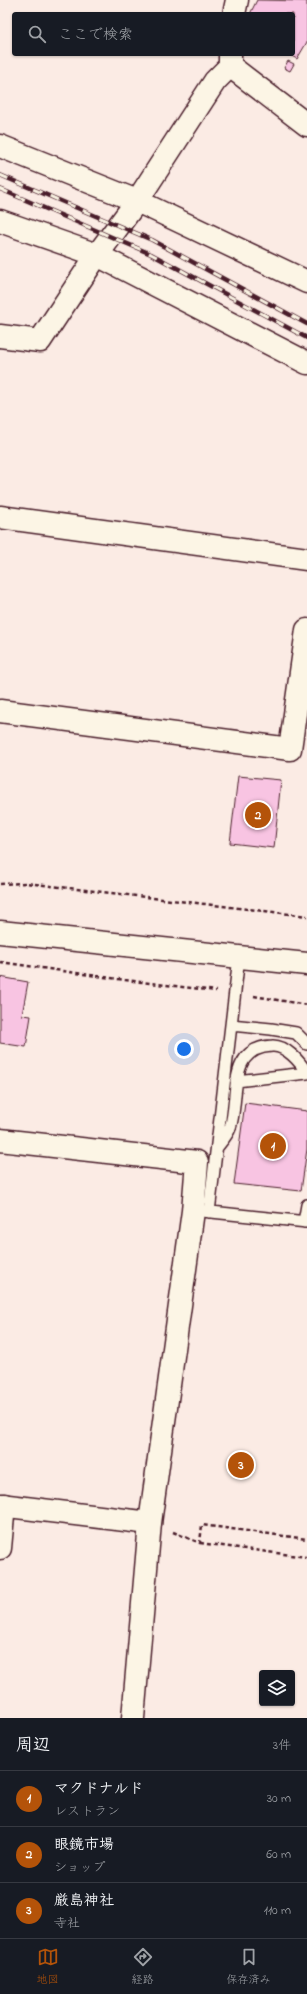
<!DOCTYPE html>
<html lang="ja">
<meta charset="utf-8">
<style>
body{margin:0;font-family:"Indie Flower","Klee One",sans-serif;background:#20242c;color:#f1f3f6}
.controls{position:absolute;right:12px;bottom:12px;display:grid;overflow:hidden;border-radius:4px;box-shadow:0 1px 3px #0004}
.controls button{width:36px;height:36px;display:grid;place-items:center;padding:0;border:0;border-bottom:1px solid #363941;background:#171b24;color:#f1f3f6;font:20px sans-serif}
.you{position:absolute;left:184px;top:1049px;width:14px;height:14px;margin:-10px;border:3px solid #fff;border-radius:50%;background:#1a73e8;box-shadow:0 0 0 6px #1a73e833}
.badge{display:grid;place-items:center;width:26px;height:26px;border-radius:50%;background:#b45309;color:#fff;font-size:13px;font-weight:700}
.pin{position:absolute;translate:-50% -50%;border:2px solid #fff;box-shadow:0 1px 4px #0006}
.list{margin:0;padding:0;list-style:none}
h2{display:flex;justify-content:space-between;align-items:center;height:52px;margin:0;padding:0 16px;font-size:17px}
h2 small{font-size:13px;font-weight:400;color:#9ea1a6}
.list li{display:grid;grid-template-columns:26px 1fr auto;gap:12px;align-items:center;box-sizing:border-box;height:56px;padding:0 16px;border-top:1px solid #363941}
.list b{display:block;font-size:15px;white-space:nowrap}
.list p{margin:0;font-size:13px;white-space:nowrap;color:#9ea1a6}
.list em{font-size:13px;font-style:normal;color:#9ea1a6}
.icon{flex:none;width:22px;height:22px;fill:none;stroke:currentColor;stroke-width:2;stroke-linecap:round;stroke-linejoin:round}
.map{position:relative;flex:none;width:307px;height:1718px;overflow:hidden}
.search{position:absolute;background:#171b24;box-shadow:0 1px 3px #0004;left:12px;right:12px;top:12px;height:44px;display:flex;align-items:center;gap:10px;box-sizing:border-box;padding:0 14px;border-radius:4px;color:#9ea1a6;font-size:15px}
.sheet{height:220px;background:#171b24}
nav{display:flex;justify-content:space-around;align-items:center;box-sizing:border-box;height:56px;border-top:1px solid #363941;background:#171b24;font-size:11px;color:#9ea1a6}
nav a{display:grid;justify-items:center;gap:2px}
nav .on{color:#b45309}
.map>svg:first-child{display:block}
.building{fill:#f8c4e2;stroke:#4a1f2b}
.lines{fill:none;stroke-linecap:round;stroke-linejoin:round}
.service-casing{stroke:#4a1f2b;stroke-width:14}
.minor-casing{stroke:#4a1f2b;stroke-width:25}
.tertiary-casing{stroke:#4a1f2b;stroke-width:25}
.path{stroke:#4a1f2b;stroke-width:2.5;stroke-dasharray:4 3;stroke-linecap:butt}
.service{stroke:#fcf5e5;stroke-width:11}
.minor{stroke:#fcf5e5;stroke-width:22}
.tertiary{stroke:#fcf5e5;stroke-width:22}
.rail-casing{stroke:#4a1f2b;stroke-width:4.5}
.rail{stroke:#fcf5e5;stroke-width:3;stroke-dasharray:9;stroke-linecap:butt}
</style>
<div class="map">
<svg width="307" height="1718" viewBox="0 0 307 1718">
<rect width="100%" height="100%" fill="#fbebe4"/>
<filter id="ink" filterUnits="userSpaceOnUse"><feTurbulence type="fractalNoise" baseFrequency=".025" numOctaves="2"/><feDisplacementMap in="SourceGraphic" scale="8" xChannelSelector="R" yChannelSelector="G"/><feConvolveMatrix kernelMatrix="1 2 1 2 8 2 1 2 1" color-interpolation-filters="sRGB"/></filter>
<g filter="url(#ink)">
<path class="building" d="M257 0 307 1V42L297 59 288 54H293V14H250Z
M288 61 294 64 290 71 284 68Z
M238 776 281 780 274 848 230 843Z
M0 977 28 982 22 1015 31 1016 26 1047 0 1043Z
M245 1103 307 1111V1149L301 1191 234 1184Z"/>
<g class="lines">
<defs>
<path id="service" d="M231 1025 271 1029 296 1033 307 1044
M236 1081 307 1073
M218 1146C222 1141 228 1134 230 1128 240 1098 226 1048 272 1046 286 1045 300 1062 307 1073
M202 1211 307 1222
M209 1212 239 957
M304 1222 307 1205"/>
<path id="minor" d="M234 14 237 0
M230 66 307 125
M0 146 137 201 307 282
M0 221 97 255 307 363
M0 336 40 341 97 255 137 201 215 81 230 66V54
M0 517 307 559
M0 711 290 749 307 630
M0 1548 4 1505
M133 1718 150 1523"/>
<path id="tertiary" d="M0 932 307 964
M0 1140 197 1162 193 1211 150 1523 0 1505"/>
</defs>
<use href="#service" class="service-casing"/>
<use href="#minor" class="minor-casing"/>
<use href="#tertiary" class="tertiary-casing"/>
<path class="path" d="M0 884 26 883 307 916
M0 962 125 980 216 991
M254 996 307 1005
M173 1532 200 1543 202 1525 307 1539
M200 1543 306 1557"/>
<use href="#service" class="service"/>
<use href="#minor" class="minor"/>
<use href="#tertiary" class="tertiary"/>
<defs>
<path id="rail" d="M0 175 152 240 307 324
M0 189 151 254 307 338"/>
</defs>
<use href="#rail" class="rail-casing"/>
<use href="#rail" class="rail"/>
</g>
</g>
</svg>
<div class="controls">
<button><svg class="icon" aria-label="layers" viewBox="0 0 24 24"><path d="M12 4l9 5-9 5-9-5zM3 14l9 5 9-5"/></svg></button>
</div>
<div class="you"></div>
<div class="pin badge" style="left:273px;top:1146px">1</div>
<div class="pin badge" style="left:258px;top:815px">2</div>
<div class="pin badge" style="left:241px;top:1465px">3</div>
<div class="search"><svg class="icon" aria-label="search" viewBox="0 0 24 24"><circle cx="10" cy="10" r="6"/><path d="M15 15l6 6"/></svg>ここで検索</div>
</div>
<section class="sheet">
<h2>周辺<small>3件</small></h2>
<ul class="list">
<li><span class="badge">1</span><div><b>マクドナルド</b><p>レストラン</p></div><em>30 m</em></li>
<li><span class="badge">2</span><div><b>眼鏡市場</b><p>ショップ</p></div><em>60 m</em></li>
<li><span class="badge">3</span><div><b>厳島神社</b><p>寺社</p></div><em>110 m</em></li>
</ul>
</section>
<nav>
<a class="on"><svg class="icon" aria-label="map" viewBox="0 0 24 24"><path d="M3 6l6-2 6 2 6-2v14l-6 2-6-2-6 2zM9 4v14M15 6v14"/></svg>地図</a>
<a><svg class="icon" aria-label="directions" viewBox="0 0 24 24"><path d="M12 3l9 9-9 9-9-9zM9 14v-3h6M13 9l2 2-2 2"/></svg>経路</a>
<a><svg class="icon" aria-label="saved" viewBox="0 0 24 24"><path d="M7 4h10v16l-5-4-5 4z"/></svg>保存済み</a>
</nav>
